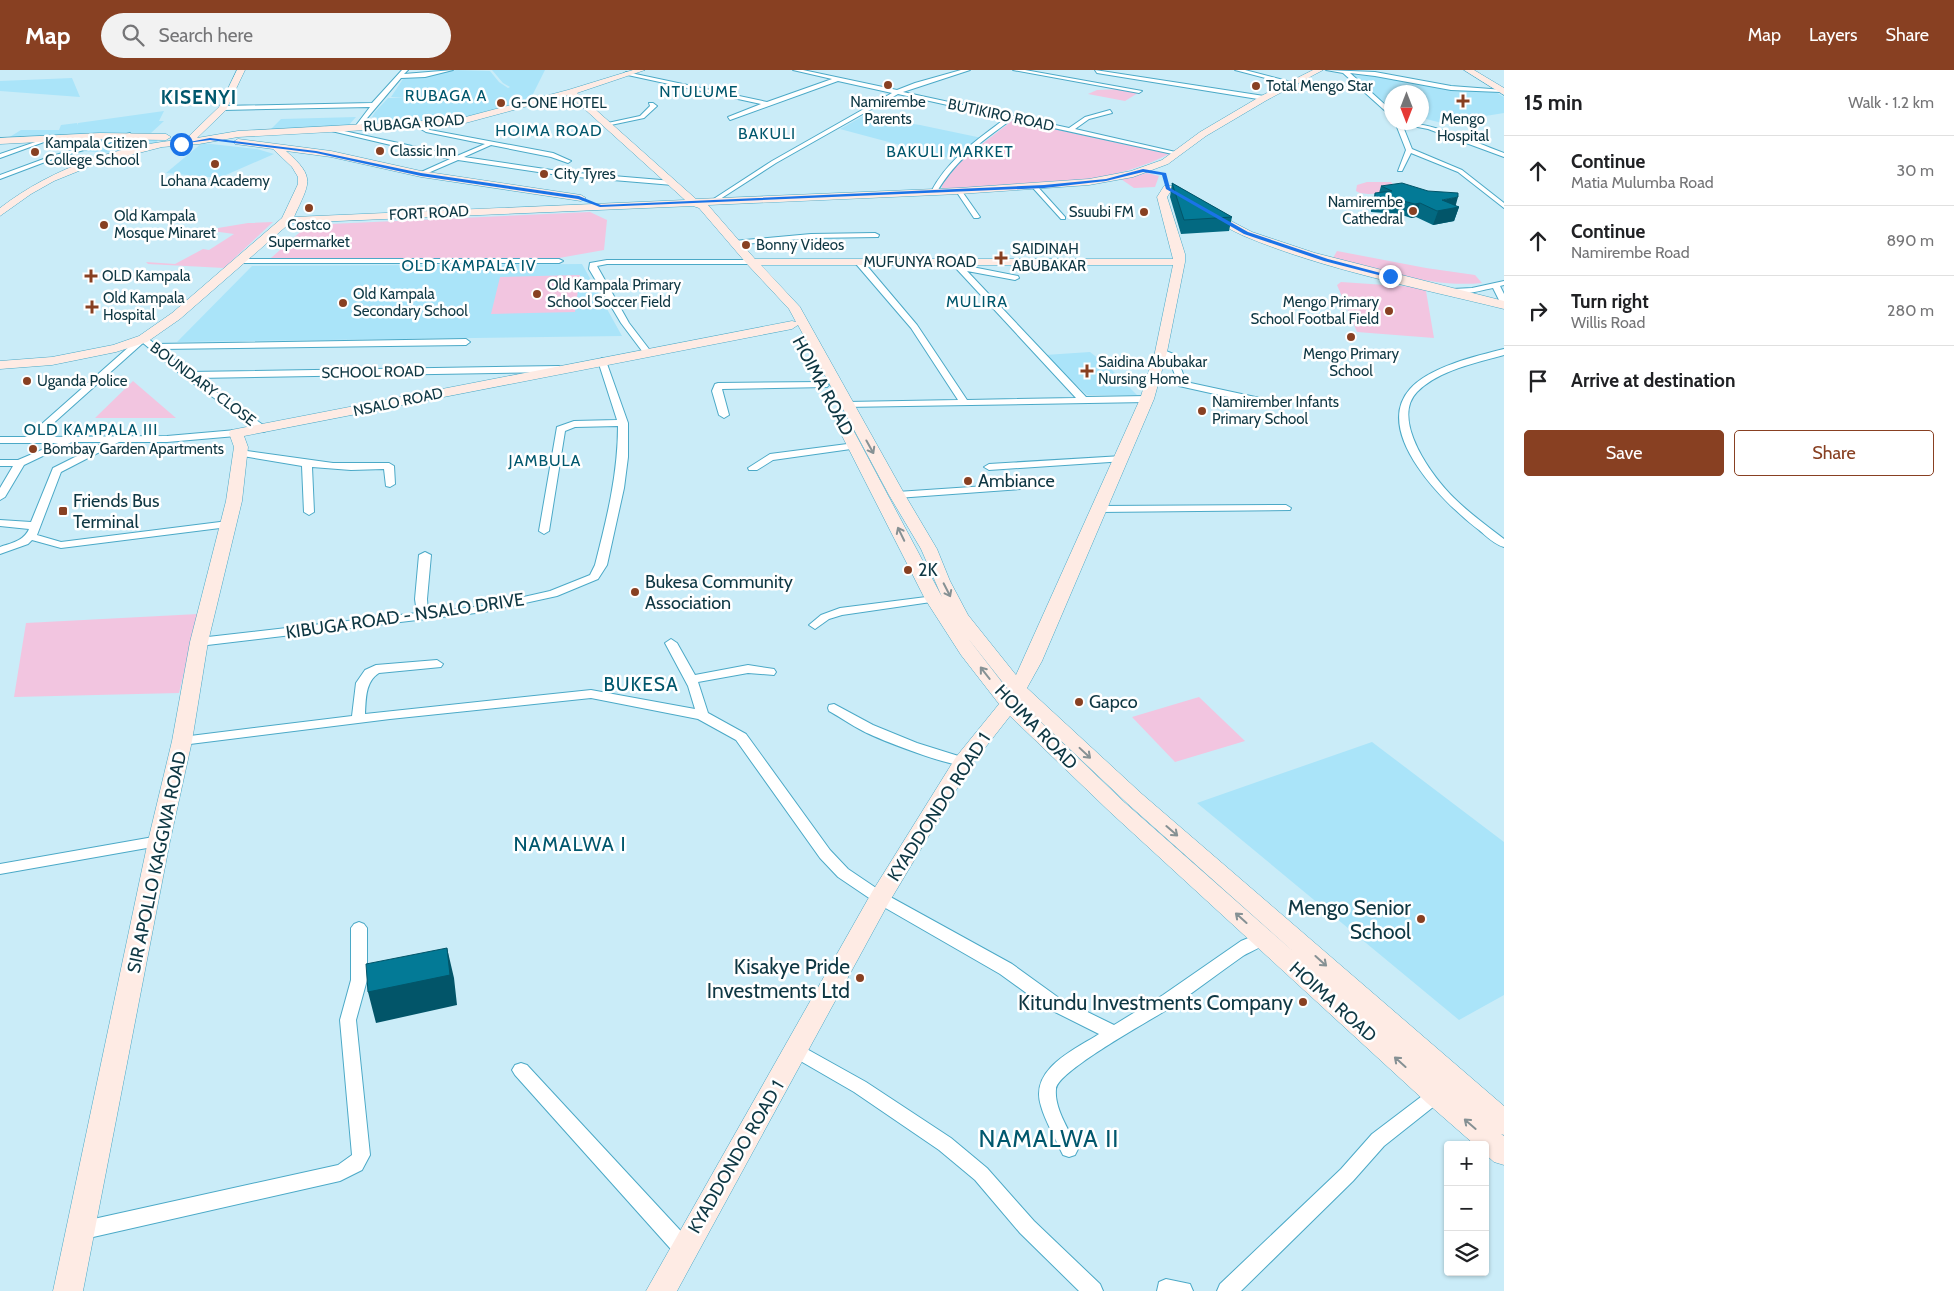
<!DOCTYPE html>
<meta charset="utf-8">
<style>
body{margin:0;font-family:Cabin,sans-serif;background:#f2f2f2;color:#202124}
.controls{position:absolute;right:15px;bottom:15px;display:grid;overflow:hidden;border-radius:5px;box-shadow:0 1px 4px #0004}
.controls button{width:45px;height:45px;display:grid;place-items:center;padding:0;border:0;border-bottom:1px solid #e0e0e0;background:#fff;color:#202124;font:25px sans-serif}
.compass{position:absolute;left:1384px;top:15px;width:45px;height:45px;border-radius:50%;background:#fff;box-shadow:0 1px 4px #0004;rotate:180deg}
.stop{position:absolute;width:15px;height:15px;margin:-11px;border:4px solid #1a73e8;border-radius:50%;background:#fff}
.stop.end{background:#1a73e8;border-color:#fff;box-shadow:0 1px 5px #0008}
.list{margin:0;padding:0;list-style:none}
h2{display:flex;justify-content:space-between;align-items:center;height:65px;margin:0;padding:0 20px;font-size:21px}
h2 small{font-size:16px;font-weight:400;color:#757577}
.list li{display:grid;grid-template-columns:32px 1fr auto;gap:15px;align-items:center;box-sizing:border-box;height:70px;padding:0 20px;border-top:1px solid #e0e0e0}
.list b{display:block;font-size:19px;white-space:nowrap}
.list p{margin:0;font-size:16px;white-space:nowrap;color:#757577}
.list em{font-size:16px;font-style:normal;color:#757577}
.actions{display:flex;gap:10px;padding:15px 20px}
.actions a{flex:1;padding:11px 0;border:1px solid #884022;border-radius:5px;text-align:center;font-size:18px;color:#884022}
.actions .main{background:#884022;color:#fff}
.icon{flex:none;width:28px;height:28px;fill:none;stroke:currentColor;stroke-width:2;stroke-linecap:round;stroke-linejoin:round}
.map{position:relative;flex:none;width:1504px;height:1221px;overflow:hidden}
header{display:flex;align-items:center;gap:30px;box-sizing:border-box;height:70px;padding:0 25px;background:#884022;color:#fff}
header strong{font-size:24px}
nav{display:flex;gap:28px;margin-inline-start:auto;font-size:18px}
.search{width:350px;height:45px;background:#f2f2f2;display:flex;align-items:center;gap:12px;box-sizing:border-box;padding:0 18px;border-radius:28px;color:#757577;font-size:19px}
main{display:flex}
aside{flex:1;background:#fff}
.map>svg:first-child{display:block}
.built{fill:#aae4f9}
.green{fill:#f2c5e0}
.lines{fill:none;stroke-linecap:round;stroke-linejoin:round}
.street-casing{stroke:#4ba9c7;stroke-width:2}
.secondary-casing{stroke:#4ba9c7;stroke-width:1}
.street{fill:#fff;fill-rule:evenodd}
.secondary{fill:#feebe4;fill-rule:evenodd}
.wall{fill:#036981}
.shaded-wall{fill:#025569}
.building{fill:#037a96;stroke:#025569}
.oneway{stroke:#869194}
.route{fill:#1a73e8}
.poi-dot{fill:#884022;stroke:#fff;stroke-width:2}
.labels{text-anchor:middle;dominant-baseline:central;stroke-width:5;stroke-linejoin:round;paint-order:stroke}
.far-poi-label{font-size:15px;fill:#0e3743;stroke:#fff;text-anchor:start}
.far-street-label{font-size:15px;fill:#0e3743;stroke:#fff}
.far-quarter-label{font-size:16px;letter-spacing:1px;fill:#00576d;stroke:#fff}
.street-label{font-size:18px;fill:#0e3743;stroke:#fff}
.poi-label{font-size:18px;fill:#0e3743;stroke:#fff;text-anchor:start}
.far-district-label{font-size:19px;font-weight:bold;letter-spacing:1px;fill:#00576d;stroke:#fff}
.neighbourhood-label{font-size:19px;letter-spacing:1px;fill:#00576d;stroke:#fff}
.quarter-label{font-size:20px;letter-spacing:1px;fill:#00576d;stroke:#fff}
.near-poi-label{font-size:21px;fill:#0e3743;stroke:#fff;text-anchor:end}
.near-quarter-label{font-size:24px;letter-spacing:1px;fill:#00576d;stroke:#fff}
</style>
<header>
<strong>Map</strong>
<div class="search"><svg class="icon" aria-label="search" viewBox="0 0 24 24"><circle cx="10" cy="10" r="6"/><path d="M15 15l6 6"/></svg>Search here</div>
<nav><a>Map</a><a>Layers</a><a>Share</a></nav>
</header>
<main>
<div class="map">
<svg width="1504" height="1221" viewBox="0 0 1504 1221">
<rect width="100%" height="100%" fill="#caecf8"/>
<path class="built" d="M456 0 490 1 499 12 508 18 510 17 503 13 492 0H545L530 30 499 40 458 50 439 51 427 42 436 51 414 53 374 51 377 47H372L375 42 388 28H405L391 27 405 6H417L425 8 422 6Z
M1352 5 1388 7 1458 20 1494 21 1504 27V43L1442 53 1422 48V22H1392L1391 38Z
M72 8 80 27 0 21V11Z
M164 41 159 51H164L151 63 8 68 21 60H59L61 55 77 53 78 55V53Z
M863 46 920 55 982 68 956 90 840 59Z
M356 47 348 56 271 59 281 49Z
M124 68 154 69 158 71 154 74 114 83 79 81Z
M202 73 257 79 274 84 219 108 166 103Z
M582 194 622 266 177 272 252 196Z
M1090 282 1109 297 1137 325H1087L1045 285Z
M1372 672 1504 772V925L1459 950 1197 733Z"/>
<path class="green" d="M1124 19 1138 21V23L1125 31 1088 24 1097 20Z
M1013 50 1169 84C1101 119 1017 116 942 119V114L960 91Z
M1147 103 1159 106 1155 117 1134 118 1121 109Z
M1367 112H1391L1400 122C1388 122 1364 127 1356 121L1357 115Z
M590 142 607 150 604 180 559 188H271L308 155Z
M273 152 224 198 148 194 146 192 175 194 203 179 209 180 234 164 212 161V159L248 153Z
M1337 181 1426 198 1475 205 1482 213C1433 218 1381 200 1333 188Z
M580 205 575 242 491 244 500 207Z
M1341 212 1415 217 1426 221 1434 268 1357 262 1337 215Z
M133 311 176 348H95Z
M198 544 179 623 14 627 26 553Z
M1199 627 1245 671 1175 692 1132 647Z"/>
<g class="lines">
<defs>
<path id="street" d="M402 0H408L404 4 453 0 425 7 401 8 357 60 354 58 370 37 223 40 220 38 223 36 372 33Z
M793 0H803L897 20 915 13 961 0H970L903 22 1069 58 1085 47 1110 40 1112 43 1089 49 1075 59 1180 83 1177 85 1012 49C980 73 957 88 936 123L934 124 931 122C948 89 977 70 1006 48L898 24 776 93 714 133 711 131 712 130 772 91 892 23 838 11 730 50 728 47 761 34 623 4 626 2 767 32 832 9Z
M1013 0H1025L1142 21 1139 23Z
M1095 0 1264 26 1267 28 1264 30 1097 3Z
M1235 0H1245L1295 13 1292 15Z
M1326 0 1375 2 1451 16 1504 20 1501 22 1451 20 1375 6 1350 3 1392 41V47L1343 3Z
M649 33H653L657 36 644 48 606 56 603 54 640 46 650 36Z
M1395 52C1433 52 1469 70 1504 83V87L1428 59 1402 54 1412 79 1462 100 1504 133V138L1458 102 1411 83 1402 101H1398L1406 80Z
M418 53 430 60 553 83 571 91 568 93 551 87 491 75 464 87 565 102 673 111 676 113 673 115 565 106 458 90 421 106 418 104 419 103 450 89 323 59 326 57 457 86 485 74 426 62 416 56Z
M130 63 132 66 53 89 0 109V105L49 87Z
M50 67 55 68 0 88V84Z
M1033 116H1037L1065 147V149H1061L1033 118Z
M957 120H961L980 147 978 148H974L956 121Z
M875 163 879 165 878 167 811 168 734 175 730 173 734 171 811 164Z
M238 189H559L563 191 559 193H238Z
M607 190H751L755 192 751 194H607L597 196 629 253 652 283 648 286 645 285 621 253 589 199 590 193Z
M856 190H862L917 255 967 330 1076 328 952 194 951 192 955 190 962 195 1018 206 1019 208 1015 210 967 201 1086 327 1147 326 1152 329 1147 332 844 337V333L847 332 958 330 911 258 856 194Z
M1504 211V215L1500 216 1504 224V234L1500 232 1493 218C1481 220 1459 228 1449 221L1453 219 1472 218Z
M140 267H146L155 274 466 269 470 272 466 275 161 279 189 302 559 296 563 299 559 302 196 308 266 357V361L263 362 184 307 143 273 38 367 167 366 236 360 241 363 236 366 167 372H119L61 402 37 465 61 472 228 451 233 454 228 457 61 478 32 470 28 474 0 484V477C11 473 24 471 29 459L0 456V450L31 452 53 398 105 372H72L24 395 5 427 0 430V418L13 396H0V390H18L58 373H0V367H27Z
M1161 279 1176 285 1186 312 1260 328 1265 331 1260 334 1179 316 1169 289 1157 282Z
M1504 279V285C1476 293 1439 300 1417 322 1390 350 1433 408 1454 428 1469 443 1487 456 1504 469V477C1495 475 1486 466 1479 460 1447 436 1371 363 1410 319 1429 297 1476 286 1504 279Z
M602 288 606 291 628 353V387L624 418 607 495 598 509 557 526 484 542 199 576 195 575 193 572 199 568 417 543 415 529 419 485 425 482 431 485 427 529 428 542 484 536 550 521 590 505 595 495C607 448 618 404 618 356L575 357 565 361 549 461 544 464 539 461 557 357 574 351 617 350 598 291Z
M824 312 829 315 827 317 722 319 729 345 724 348 719 345 712 321 715 314 718 313Z
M855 373 858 374V378L773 390 757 400H749L748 398 770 384Z
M240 380 333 393H389L394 396 395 414 390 417 386 416 384 399 351 400 312 397 314 442 309 445 304 442 302 396 237 385V381Z
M1122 386 1127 389 1125 391 989 400 984 397 989 394Z
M1016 414 1020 415V419L897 428 892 425 897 422Z
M1286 435 1291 438 1290 440 1100 442 1095 439 1100 436Z
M934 526 938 527 940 529 938 531 842 545 829 549 815 559 809 555 821 545 840 538Z
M671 569 677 573 695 605 748 595 774 599 776 602 774 605 748 603 698 612 708 643 746 664 830 780 848 799 885 824 1012 894 1059 928 1114 955 1163 925 1241 871 1263 862 1268 864 1271 868C1266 876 1251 881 1243 886 1220 902 1198 919 1175 935 1156 947 1057 1001 1056 1019 1054 1039 1070 1061 1078 1079L1075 1085 1069 1087 1063 1085 1060 1079C1054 1065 1045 1051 1041 1036 1029 999 1074 980 1099 964L1047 938 1000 904 875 832 838 807 820 788 736 670 698 649 591 628 390 649 182 675 177 674 175 671 177 668 182 667 352 646 356 613 365 600 376 595 437 590 443 594 441 597 379 603C365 612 366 629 365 644L591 620 695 639 688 616 665 573Z
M834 634 873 655 917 673 968 689 970 692 968 695C954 699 878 669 863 661 851 655 840 647 829 641L828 638 829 635Z
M159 766 164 767 166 771 164 775 0 804V794Z
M359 852 364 854 367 858V910L356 950 370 1085 362 1100 340 1111 80 1170 73 1167 71 1161 73 1155 80 1152 338 1095 352 1085 340 950 351 910V858L354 854Z
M796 973 866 1012 951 1068 987 1098 1034 1151 1100 1214 1103 1221H1079L1020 1163 975 1110 939 1080 854 1022 790 985 788 980 790 975Z
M521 993 527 995 691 1172 694 1179 691 1186 684 1188 677 1186 515 1005 512 1000 515 995Z
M1436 1017 1442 1020 1445 1025 1442 1030 1384 1076 1353 1111 1241 1221H1217L1220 1214 1341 1099 1372 1064 1430 1020Z
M1166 1209 1190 1214 1193 1221H1157L1159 1212Z"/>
<path id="secondary" d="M237 0H245L226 40 197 68 238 61 458 49 568 20 633 0H645L577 23 696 129 959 118 1089 109 1131 101 1162 90 1200 62 1261 26 1313 0H1323L1267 30 1206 66 1168 94 1133 107 1089 115 959 124 708 135 755 189H1173L1157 127 1164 116H1172L1173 118 1167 127 1185 184V192L1167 282 1154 329 1042 591 1027 618 1142 724 1504 1036V1065L1501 1064 1504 1066V1095L1494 1092 1485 1084V1075H1475L1427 1033 1110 742 1010 646 970 697 888 834 677 1221H646L872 822 956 687 999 634 961 585 925 529 836 354 838 351H848L850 354 942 527 921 479 889 425 798 255 792 259 244 366 248 377 242 431 208 572 192 671 170 771 83 1221H53L148 771 172 671 190 572 226 431 234 377 229 363 231 360 792 251 796 252 789 239 747 194 699 138 693 136 290 153 180 249 147 272 116 282 52 295 0 299V291L52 287 113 275 139 266 172 243 282 148 298 114V107L292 97 273 79 235 74 233 72 238 69 331 81 421 101 581 125 586 128 581 131 421 107 331 87 286 81C317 108 309 113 294 147L685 130 569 25 458 55 238 67 199 74 162 77 96 94 54 111 31 124 0 146V138C53 97 122 74 188 69L189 66 219 37ZM761 195H1173L1155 282 1140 329 1016 605 968 545 950 511 937 479 905 425 800 237ZM967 567 1008 619V620ZM1020 632 1128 734 1295 883 1124 732Z
M1464 0H1474L1504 18V25Z
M100 63 166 64 171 67 166 70 100 69 0 74V68Z
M1208 139 1252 162 1315 183 1504 231V239C1419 218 1325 200 1244 166 1230 160 1218 152 1204 144L1203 142 1204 140Z"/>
</defs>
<use href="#street" class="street-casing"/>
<use href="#secondary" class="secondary-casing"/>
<use href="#street" class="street"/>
<use href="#secondary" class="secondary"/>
</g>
<path class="wall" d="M1172 113 1232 147 1229 161 1181 164 1170 127Z
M1381 116 1459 137 1454 151 1433 155 1416 147 1411 148 1399 144 1371 142V137L1375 123H1379Z"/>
<path class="shaded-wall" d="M1458 127 1455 138 1459 137 1454 151 1433 155 1442 130Z
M1420 133 1416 147 1411 148 1415 134Z
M447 878 454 908 457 935 376 953 368 922Z"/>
<path class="building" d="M1172 113 1232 147 1184 150Z
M1402 113 1428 121 1458 123V127L1442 130 1459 137 1437 141 1420 133 1415 134 1403 131 1375 128V123L1392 121 1381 116Z
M447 878 450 905 368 922 366 894Z"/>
<defs><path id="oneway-shaft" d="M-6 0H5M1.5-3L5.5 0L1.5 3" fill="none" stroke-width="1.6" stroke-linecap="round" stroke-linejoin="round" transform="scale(1.25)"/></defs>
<g class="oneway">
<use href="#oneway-shaft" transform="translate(870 377) rotate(61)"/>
<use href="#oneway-shaft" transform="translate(901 464) rotate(-116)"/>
<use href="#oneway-shaft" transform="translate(947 520) rotate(63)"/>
<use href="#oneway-shaft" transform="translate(985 603) rotate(-128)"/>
<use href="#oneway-shaft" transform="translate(1085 683) rotate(43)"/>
<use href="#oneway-shaft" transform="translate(1172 761) rotate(41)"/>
<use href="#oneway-shaft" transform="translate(1241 848) rotate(-138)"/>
<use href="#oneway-shaft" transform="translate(1321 891) rotate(42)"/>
<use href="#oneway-shaft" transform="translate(1400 992) rotate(-138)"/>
<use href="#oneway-shaft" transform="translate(1470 1054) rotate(-139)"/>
</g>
<path class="route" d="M210 68 316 81 421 103 579 126 601 135 1044 115 1106 109 1143 99 1166 103 1170 118 1248 162 1328 189 1392 206 1390 208 1324 191 1244 164 1166 119 1162 105 1143 102 1106 111 1044 118 600 137 578 129 421 106 316 83 210 70 179 74Z"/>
<g class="poi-dot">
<circle cx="888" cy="15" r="5"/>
<circle cx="1256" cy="16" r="5"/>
<path d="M1460.5 23.5h5v5h5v5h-5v5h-5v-5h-5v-5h5z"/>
<circle cx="501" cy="33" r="5"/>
<circle cx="380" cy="81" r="5"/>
<circle cx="35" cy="82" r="5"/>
<circle cx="215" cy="94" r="5"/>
<circle cx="544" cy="104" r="5"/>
<circle cx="309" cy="138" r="5"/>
<circle cx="1413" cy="141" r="5"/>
<circle cx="1144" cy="142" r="5"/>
<circle cx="104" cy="155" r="5"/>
<circle cx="746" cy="175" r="5"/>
<path d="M998.5 180.5h5v5h5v5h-5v5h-5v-5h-5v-5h5z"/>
<path d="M88.5 198.5h5v5h5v5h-5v5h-5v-5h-5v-5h5z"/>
<circle cx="537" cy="224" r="5"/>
<circle cx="343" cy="233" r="5"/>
<path d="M89.5 229.5h5v5h5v5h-5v5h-5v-5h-5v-5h5z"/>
<circle cx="1389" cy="241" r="5"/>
<circle cx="1351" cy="267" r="5"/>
<path d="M1084.5 293.5h5v5h5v5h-5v5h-5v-5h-5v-5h5z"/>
<circle cx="27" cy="311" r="5"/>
<circle cx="1202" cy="341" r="5"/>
<circle cx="33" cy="379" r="5"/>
<circle cx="968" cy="411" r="5"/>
<rect x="58" y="436" width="10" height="10" rx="2.5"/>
<circle cx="908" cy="500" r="5"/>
<circle cx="635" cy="522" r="5"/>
<circle cx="1079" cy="632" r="5"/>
<circle cx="1421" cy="849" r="5"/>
<circle cx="860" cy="908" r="5"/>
<circle cx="1303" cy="932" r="5"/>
</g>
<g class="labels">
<g class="far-poi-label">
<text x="1266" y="16">Total Mengo Star</text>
<text x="888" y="32" text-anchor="middle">Namirembe<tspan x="888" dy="17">Parents</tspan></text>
<text x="511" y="33">G-ONE HOTEL</text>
<text x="1463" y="49" text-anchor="middle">Mengo<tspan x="1463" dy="17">Hospital</tspan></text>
<text x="45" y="73">Kampala Citizen<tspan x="45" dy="17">College School</tspan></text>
<text x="390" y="81">Classic Inn</text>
<text x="554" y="104">City Tyres</text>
<text x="215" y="111" text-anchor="middle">Lohana Academy</text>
<text x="1403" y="132" text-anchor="end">Namirembe<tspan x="1403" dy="17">Cathedral</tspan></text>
<text x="1134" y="142" text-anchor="end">Ssuubi FM</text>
<text x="114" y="146">Old Kampala<tspan x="114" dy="17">Mosque Minaret</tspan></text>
<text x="309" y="155" text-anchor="middle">Costco<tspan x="309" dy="17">Supermarket</tspan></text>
<text x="756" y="175">Bonny Videos</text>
<text x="1012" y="179">SAIDINAH<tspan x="1012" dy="17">ABUBAKAR</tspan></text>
<text x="102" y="206">OLD Kampala</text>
<text x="547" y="215">Old Kampala Primary<tspan x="547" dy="17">School Soccer Field</tspan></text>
<text x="353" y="224">Old Kampala<tspan x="353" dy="17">Secondary School</tspan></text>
<text x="103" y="228">Old Kampala<tspan x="103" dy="17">Hospital</tspan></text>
<text x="1379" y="232" text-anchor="end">Mengo Primary<tspan x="1379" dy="17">School Footbal Field</tspan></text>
<text x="1351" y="284" text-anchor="middle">Mengo Primary<tspan x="1351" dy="17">School</tspan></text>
<text x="1098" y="292">Saidina Abubakar<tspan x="1098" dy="17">Nursing Home</tspan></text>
<text x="37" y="311">Uganda Police</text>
<text x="1212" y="332">Namirember Infants<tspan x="1212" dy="17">Primary School</tspan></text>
<text x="43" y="379">Bombay Garden Apartments</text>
</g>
<g class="far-street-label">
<text transform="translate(1001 45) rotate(12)">BUTIKIRO ROAD</text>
<text transform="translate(414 53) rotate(-4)">RUBAGA ROAD</text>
<text transform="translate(429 143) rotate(-3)">FORT ROAD</text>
<text x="920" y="192">MUFUNYA ROAD</text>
<text transform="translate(373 302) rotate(-1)">SCHOOL ROAD</text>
<text transform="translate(203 314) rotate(37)">BOUNDARY CLOSE</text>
<text transform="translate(398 332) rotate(-12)">NSALO ROAD</text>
</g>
<g class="far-quarter-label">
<text x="699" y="21">NTULUME</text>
<text x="446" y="25">RUBAGA A</text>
<text x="549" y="60">HOIMA ROAD</text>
<text x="767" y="63">BAKULI</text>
<text x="950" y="81">BAKULI MARKET</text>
<text x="469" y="195">OLD KAMPALA IV</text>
<text x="977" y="231">MULIRA</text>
<text x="91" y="359">OLD KAMPALA III</text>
<text x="545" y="390">JAMBULA</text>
</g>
<g class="street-label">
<text transform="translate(823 316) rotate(62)">HOIMA ROAD</text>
<text transform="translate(405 546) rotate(-8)">KIBUGA ROAD - NSALO DRIVE</text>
<text transform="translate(1036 657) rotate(46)">HOIMA ROAD</text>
<text transform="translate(939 737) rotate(-57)">KYADDONDO ROAD 1</text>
<text transform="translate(157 792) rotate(-78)">SIR APOLLO KAGGWA ROAD</text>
<text transform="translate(1333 932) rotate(42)">HOIMA ROAD</text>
<text transform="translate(736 1087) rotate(-60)">KYADDONDO ROAD 1</text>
</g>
<g class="poi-label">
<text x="978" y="411">Ambiance</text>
<text x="73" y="431">Friends Bus<tspan x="73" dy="21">Terminal</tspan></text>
<text x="918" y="500">2K</text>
<text x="645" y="512">Bukesa Community<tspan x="645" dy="21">Association</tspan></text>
<text x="1089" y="632">Gapco</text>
</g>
<g class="far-district-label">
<text x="199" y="27">KISENYI</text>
</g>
<g class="neighbourhood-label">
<text x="641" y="614">BUKESA</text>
</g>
<g class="quarter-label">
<text x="570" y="774">NAMALWA I</text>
</g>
<g class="near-poi-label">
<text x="1411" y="837">Mengo Senior<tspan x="1411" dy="24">School</tspan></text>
<text x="850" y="896">Kisakye Pride<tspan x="850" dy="24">Investments Ltd</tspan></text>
<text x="1293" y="932">Kitundu Investments Company</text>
</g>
<g class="near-quarter-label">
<text x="1049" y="1068">NAMALWA II</text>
</g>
</g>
</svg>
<div class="controls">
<button>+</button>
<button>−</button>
<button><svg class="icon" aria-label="layers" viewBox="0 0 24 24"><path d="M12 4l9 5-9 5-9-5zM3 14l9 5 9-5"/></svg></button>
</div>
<svg class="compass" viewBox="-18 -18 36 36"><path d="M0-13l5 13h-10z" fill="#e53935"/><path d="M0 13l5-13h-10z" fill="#757577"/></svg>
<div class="stop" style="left:181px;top:74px"></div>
<div class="stop end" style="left:1390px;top:206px"></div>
</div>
<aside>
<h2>15 min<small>Walk · 1.2 km</small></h2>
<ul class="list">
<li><svg class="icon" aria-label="ahead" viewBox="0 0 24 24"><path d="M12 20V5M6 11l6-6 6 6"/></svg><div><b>Continue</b><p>Matia Mulumba Road</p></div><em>30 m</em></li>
<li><svg class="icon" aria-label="ahead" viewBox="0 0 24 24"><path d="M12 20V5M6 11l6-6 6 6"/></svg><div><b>Continue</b><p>Namirembe Road</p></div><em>890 m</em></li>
<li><svg class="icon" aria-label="right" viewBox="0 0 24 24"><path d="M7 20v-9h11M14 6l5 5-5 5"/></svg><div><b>Turn right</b><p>Willis Road</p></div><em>280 m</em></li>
<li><svg class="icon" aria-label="arrive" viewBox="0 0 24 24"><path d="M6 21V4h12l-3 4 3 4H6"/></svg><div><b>Arrive at destination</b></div></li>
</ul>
<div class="actions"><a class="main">Save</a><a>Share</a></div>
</aside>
</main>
